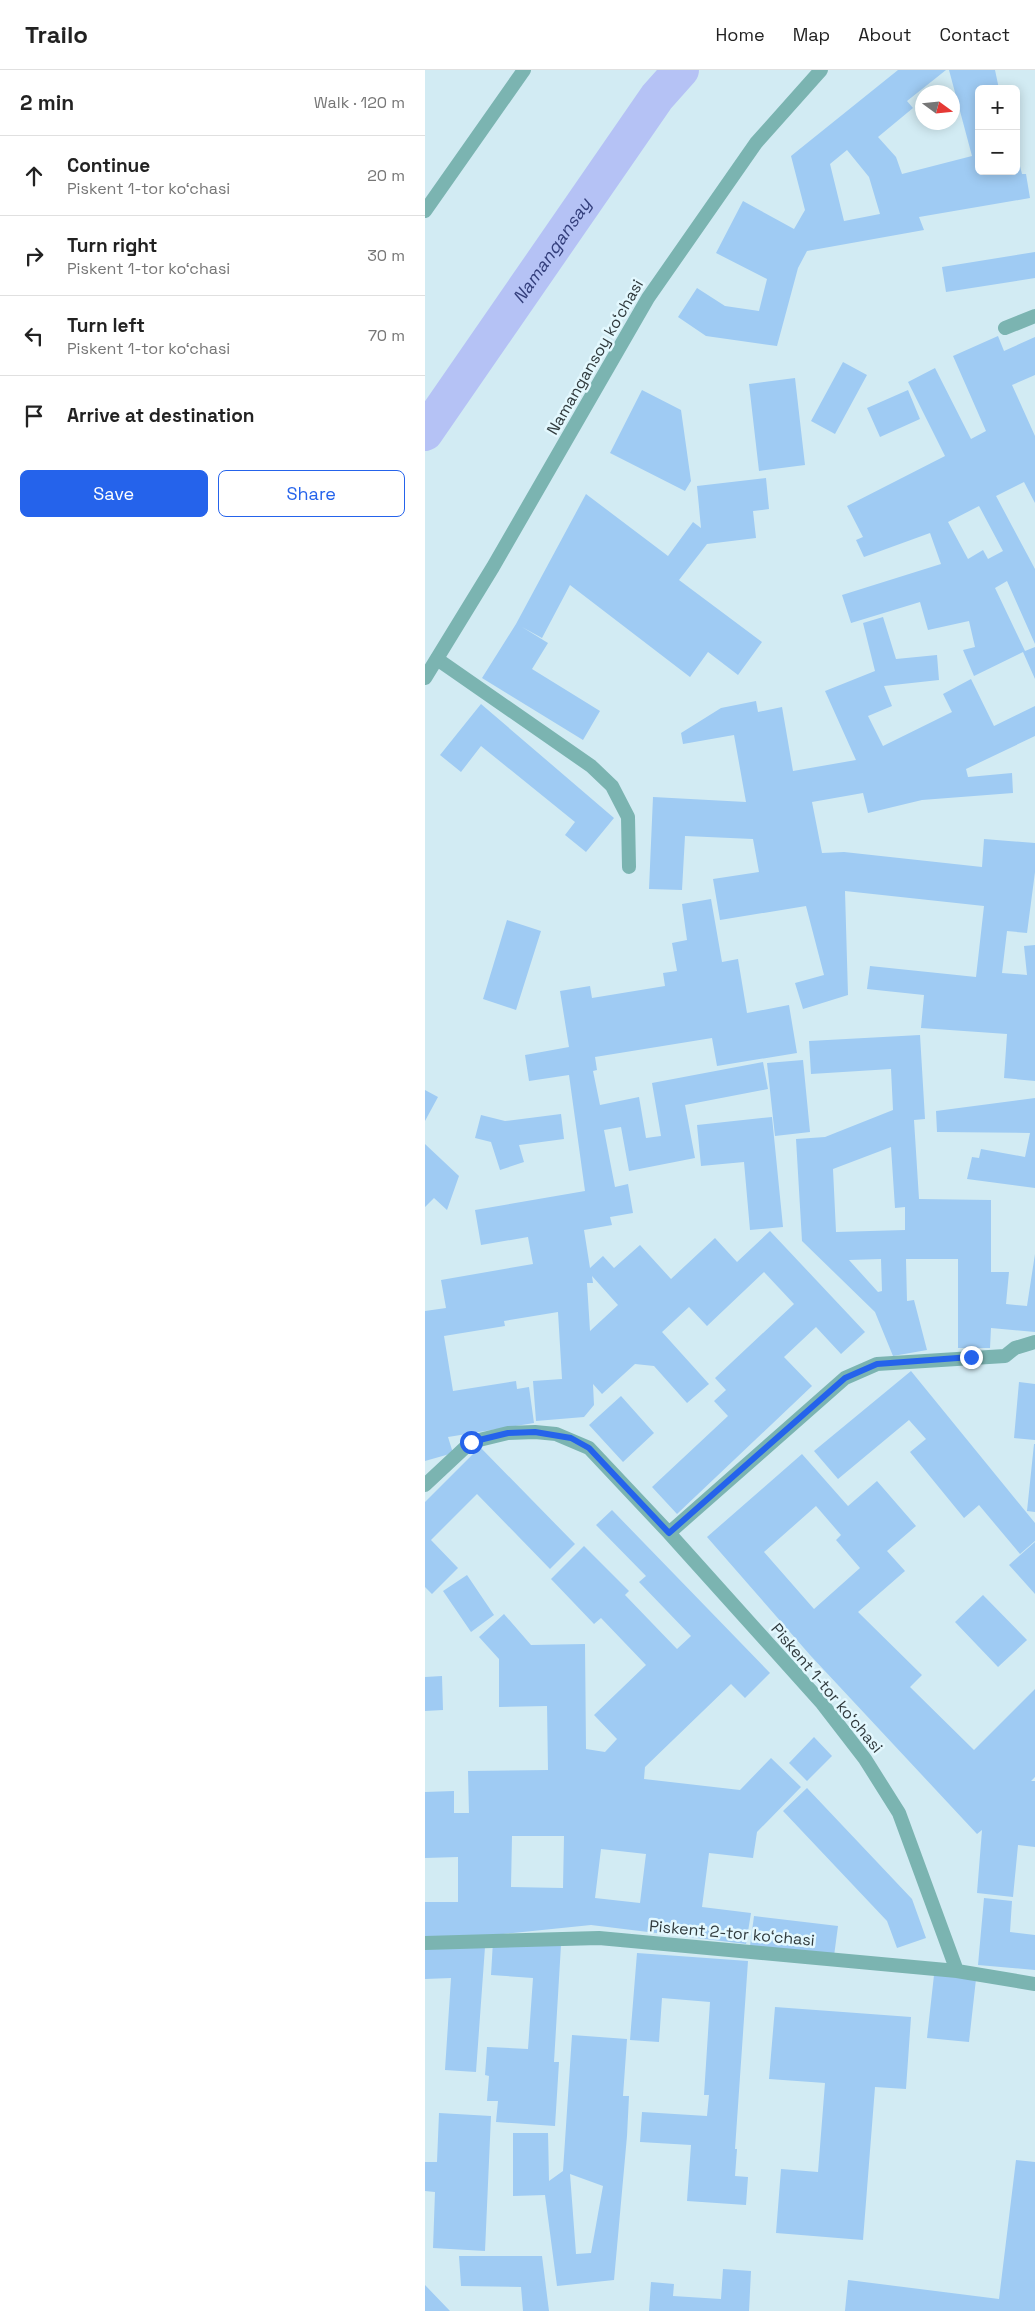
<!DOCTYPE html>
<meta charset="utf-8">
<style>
body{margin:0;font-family:"Space Grotesk",sans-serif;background:#f2f2f2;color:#222}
.controls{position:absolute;right:15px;top:15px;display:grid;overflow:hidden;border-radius:8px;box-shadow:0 2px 12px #0003}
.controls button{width:45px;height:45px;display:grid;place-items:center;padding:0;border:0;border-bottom:1px solid #e0e0e0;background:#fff;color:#222;font:25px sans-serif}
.compass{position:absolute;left:490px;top:15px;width:45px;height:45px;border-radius:50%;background:#fff;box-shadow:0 2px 12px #0003;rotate:105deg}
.stop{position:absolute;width:15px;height:15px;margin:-11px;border:4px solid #2563eb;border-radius:50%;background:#fff}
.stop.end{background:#2563eb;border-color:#fff;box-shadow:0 1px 5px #0008}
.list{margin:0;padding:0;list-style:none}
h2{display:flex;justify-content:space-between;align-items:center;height:65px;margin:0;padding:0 20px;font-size:21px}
h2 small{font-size:16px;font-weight:400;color:#767676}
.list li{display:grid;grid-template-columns:32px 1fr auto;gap:15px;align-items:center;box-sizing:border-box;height:80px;padding:0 20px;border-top:1px solid #e0e0e0}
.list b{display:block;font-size:19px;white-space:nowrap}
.list p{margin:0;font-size:16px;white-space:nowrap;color:#767676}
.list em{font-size:16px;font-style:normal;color:#767676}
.actions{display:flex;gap:10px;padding:15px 20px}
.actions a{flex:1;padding:11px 0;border:1px solid #2563eb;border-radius:8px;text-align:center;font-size:18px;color:#2563eb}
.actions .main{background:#2563eb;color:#fff}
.icon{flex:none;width:28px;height:28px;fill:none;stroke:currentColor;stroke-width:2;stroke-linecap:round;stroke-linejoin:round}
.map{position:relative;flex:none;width:610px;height:2241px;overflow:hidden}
header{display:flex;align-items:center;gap:30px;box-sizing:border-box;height:70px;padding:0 25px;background:#fff;border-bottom:1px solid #e0e0e0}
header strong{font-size:24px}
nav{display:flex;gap:28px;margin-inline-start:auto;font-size:18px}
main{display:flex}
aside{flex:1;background:#fff}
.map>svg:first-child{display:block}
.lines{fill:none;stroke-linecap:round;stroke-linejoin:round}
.canal{stroke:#b5c2f5;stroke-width:36}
.building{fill:#9fcbf3;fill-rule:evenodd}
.service{stroke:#7bb4b1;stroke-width:14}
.minor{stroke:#7bb4b1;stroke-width:14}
.tertiary{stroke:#7bb4b1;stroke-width:14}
.route{stroke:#2563eb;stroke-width:6}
.labels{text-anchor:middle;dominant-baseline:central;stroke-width:5;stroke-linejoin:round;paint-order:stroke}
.street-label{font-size:16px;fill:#313b3e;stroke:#e3f8fe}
.water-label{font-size:18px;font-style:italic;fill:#343f7c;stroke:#e3f8fe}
</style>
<header>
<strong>Trailo</strong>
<nav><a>Home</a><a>Map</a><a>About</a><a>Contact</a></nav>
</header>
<main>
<aside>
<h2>2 min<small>Walk · 120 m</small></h2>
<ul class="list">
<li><svg class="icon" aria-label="ahead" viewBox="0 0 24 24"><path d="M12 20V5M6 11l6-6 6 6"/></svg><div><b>Continue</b><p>Piskent 1-tor koʻchasi</p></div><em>20 m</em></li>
<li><svg class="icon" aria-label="right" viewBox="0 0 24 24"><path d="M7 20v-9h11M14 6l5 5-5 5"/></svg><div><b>Turn right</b><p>Piskent 1-tor koʻchasi</p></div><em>30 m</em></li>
<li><svg class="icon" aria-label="left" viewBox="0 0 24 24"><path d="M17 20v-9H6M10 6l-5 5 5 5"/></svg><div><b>Turn left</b><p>Piskent 1-tor koʻchasi</p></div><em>70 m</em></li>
<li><svg class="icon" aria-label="arrive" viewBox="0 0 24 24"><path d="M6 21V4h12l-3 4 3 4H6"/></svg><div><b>Arrive at destination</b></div></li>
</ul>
<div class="actions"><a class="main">Save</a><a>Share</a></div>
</aside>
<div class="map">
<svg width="610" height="2241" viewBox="0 0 610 2241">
<rect width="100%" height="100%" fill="#d2ebf3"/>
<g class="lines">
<path class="canal" id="s1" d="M0 363 232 27 256 0"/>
</g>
<path class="building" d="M473 0H521L482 31 488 38 453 67 471 87 477 104 547 86 524 0H570L574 19H554V101H591L592 84 597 104H601L605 128 494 147 499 160 382 181 373 198 352 276 281 266 253 247 272 218 300 236 334 241 342 209 291 183 318 131 369 159 380 140 366 86ZM422 80 444 107 455 144 419 151 405 94Z
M610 182V208L521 222 517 197Z
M573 266 579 281 610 267V305L587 315 610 366V433L599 412 571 426 610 499V574L582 511 570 518 600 581 610 577V609L598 582 549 606 538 580 550 577 544 551 503 560 495 532 426 553 417 525 516 494 505 463 439 487 431 470 438 467 422 436 520 386 483 312 510 298 546 369 561 361 528 286ZM554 436 578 481 563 489 558 480 543 489 523 452Z
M418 292 442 305 410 364 386 351Z
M370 308 380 395 334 401 324 314Z
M217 320 256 340 266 411 260 421 185 383Z
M483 320 495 349 455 367 442 338Z
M341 408 344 439 328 441 331 468 282 474 254 510 337 572 313 605 283 582 265 607 145 515 117 568 97 557 123 573 107 599 175 641 158 670 57 608 91 554 161 424 243 486 268 452 276 458 272 416Z
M458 547 471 589 512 585 514 610 459 616 467 636 443 646 458 676 527 642 518 624 546 609 569 656 610 636V666L541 699 543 707 587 703 588 723 497 730 443 743 438 723 387 732 397 783 419 782 557 797 559 769 610 773V802L602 863 582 861 577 903 602 905 599 876 610 875V1011L579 1008 582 964 496 958 499 925 442 919 445 896 551 907 559 836 420 821 423 925 378 939 370 913 399 905 381 836 295 850 288 809 334 802 328 769 260 766 257 820 224 819 228 727 321 732 309 665 258 674 256 663 296 638 331 631 333 642 357 637 368 701 431 690 400 621 450 601 438 553Z
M56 634 189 748 161 782 140 765 150 752 56 676 36 702 15 685Z
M286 829 297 892 313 889 322 943 364 935 372 983 292 996 287 968 170 987 172 1000 168 1001 175 1035 214 1027 221 1068 236 1066 227 1013 338 992 343 1019 260 1035 270 1088 204 1101 196 1057 179 1060 190 1117 203 1114 208 1143 185 1147 187 1155 159 1160 165 1198 178 1186 189 1198 215 1175 246 1209 290 1168 312 1192 345 1161 440 1262 416 1284 391 1257 359 1287 387 1316 252 1444 227 1417 303 1346 289 1331 301 1320 290 1308 369 1234 339 1202 282 1256 264 1237 237 1262 284 1314 262 1333 229 1296 210 1294 177 1324 168 1314 169 1335 159 1347 111 1351 108 1311 137 1309 133 1242 79 1251 80 1256 19 1266 28 1321 91 1311 92 1319 104 1317 109 1353 23 1367 28 1383 0 1391V1241L21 1238 16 1210 108 1194 103 1167 56 1175 50 1140 160 1121 144 1005 104 1011 100 985 144 977 135 921 165 916 167 928 240 916 238 903 252 901 247 873 262 870 257 834ZM167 1206 193 1235 165 1261 162 1213H168Z
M82 850 116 861 91 940 58 929Z
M495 965 500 1049 489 1050 494 1129 566 1130V1202H584L581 1234 602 1236 610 1184V1262L566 1258 565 1278H533V1189H481L482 1231 489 1230 502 1280 468 1286 450 1242 377 1171 371 1069 400 1067 468 1040 466 999 386 1004 384 971ZM466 1077 470 1138 480 1137V1160L411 1162 408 1099ZM456 1189 457 1221 453 1222 424 1190Z
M378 990 385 1062 350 1066 342 993Z
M0 1020 13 1027 0 1051Z
M610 1028V1118L542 1109 547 1087 554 1088 556 1079 600 1087 605 1063 512 1062 511 1041Z
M136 1044 139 1069 94 1075 99 1092 75 1100 66 1072 50 1068 56 1045 80 1051Z
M347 1047 358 1157 325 1160 319 1092 276 1096 272 1055Z
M0 1074 34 1106 22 1140 9 1128 0 1137Z
M486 1301 610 1453V1471L595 1484 554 1435 539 1448 485 1382 501 1369 484 1350 413 1409 389 1381Z
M594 1312 610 1314V1370L589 1368Z
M196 1326 229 1363 198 1392 164 1355Z
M609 1374H610V1442L602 1441Z
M55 1377 150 1474 125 1499 52 1424 6 1470 33 1498 7 1524 0 1517V1432Z
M377 1384 423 1436 452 1411 491 1456 462 1481 480 1501 433 1542 497 1605 485 1617 549 1680 610 1619V1707L606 1711H610V1777L593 1775 588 1827 552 1823 557 1760 552 1764 385 1585 282 1467ZM391 1436 416 1465 411 1470 435 1498 389 1539 339 1482Z
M187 1440 345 1603 320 1628 306 1614 220 1697 219 1709 315 1720 346 1688 376 1717 332 1762 328 1788 284 1783 277 1837 326 1843 321 1874 166 1855 68 1865 0 1867V1832H33V1787L0 1788V1722L29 1721V1743H44L43 1701 123 1700 122 1636 74 1637V1589L54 1567 79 1544 106 1575 160 1574 161 1679 180 1682 192 1669 169 1645 221 1595 176 1548 169 1554 126 1509 159 1476 204 1521 200 1525 252 1579 266 1566 214 1512 221 1506 171 1455ZM87 1766H139L138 1818 86 1817ZM176 1779 221 1784 215 1833 170 1828Z
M610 1472V1524L584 1495Z
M42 1505 69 1545 46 1562 18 1521Z
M558 1525 602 1570 573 1597 530 1552Z
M17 1606 18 1640 0 1641V1607Z
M389 1667 407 1686 382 1711 364 1693Z
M382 1718 487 1829 501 1868 472 1878 462 1851 358 1741Z
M559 1828 587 1831 585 1862 610 1865V1900L553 1895Z
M329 1846 413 1856 409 1886 325 1876Z
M68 1871 136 1875 129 1992H134L130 2056 71 2052 73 2031H62L64 2006 60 2005 62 1977 103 1979 108 1908 66 1905Z
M60 1877 51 2002 20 2000 26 1908 0 1909V1879Z
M212 1883 323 1891 310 2079H312L310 2106 323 2107 321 2135 262 2131 266 2075 215 2072 217 2042 282 2046 284 2025H279L285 1932 237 1928 234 1972 205 1970Z
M509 1905 551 1909 544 1972 502 1968Z
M350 1937 486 1947 481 2019 450 2017 438 2170 351 2163 356 2099 393 2102 400 2013 344 2009Z
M147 1965 202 1969 198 2026H204L202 2066 189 2210 132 2216 120 2125 88 2126V2063H123L124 2111 138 2101ZM145 2104 178 2116 166 2183 151 2184Z
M14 2043 66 2046 60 2181 8 2178 10 2122 0 2121V2092H12Z
M591 2090 610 2092V2241H420L423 2210 574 2229Z
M34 2186H117L124 2241H98L96 2217 36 2216Z
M298 2199 326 2201 324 2241H224L226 2212 249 2214 248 2226 296 2229Z
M0 2215 25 2241H0Z"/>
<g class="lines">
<path class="service" d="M580 258 610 246"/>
<path class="minor" d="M0 141 99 0
M12 589 166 696 187 716 203 747 204 797
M0 1415 46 1372 83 1363 110 1362 131 1364 164 1378 244 1463 420 1308 452 1294 580 1286 590 1278 610 1272
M244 1463 396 1632 440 1689 474 1743 532 1901
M0 1873 174 1868 532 1901 610 1914"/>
<path class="tertiary" d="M0 608 68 497 223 228 331 73 396 0"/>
</g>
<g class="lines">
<path class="route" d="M46 1372 83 1363 110 1362 146 1368 164 1378 244 1463 420 1308 452 1294 546 1287"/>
</g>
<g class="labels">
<g class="street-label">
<text transform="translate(170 287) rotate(-60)">Namangansoy koʻchasi</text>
<text transform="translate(402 1618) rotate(50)">Piskent 1-tor koʻchasi</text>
<text transform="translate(307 1863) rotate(5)">Piskent 2-tor koʻchasi</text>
</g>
<g class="water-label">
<text stroke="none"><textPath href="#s1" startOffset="222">Namangansay</textPath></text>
</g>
</g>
</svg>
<div class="controls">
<button>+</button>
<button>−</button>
</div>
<svg class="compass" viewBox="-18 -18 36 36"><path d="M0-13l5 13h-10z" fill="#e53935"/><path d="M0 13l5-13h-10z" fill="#767676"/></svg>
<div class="stop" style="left:46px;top:1372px"></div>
<div class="stop end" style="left:546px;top:1287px"></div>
</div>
</main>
